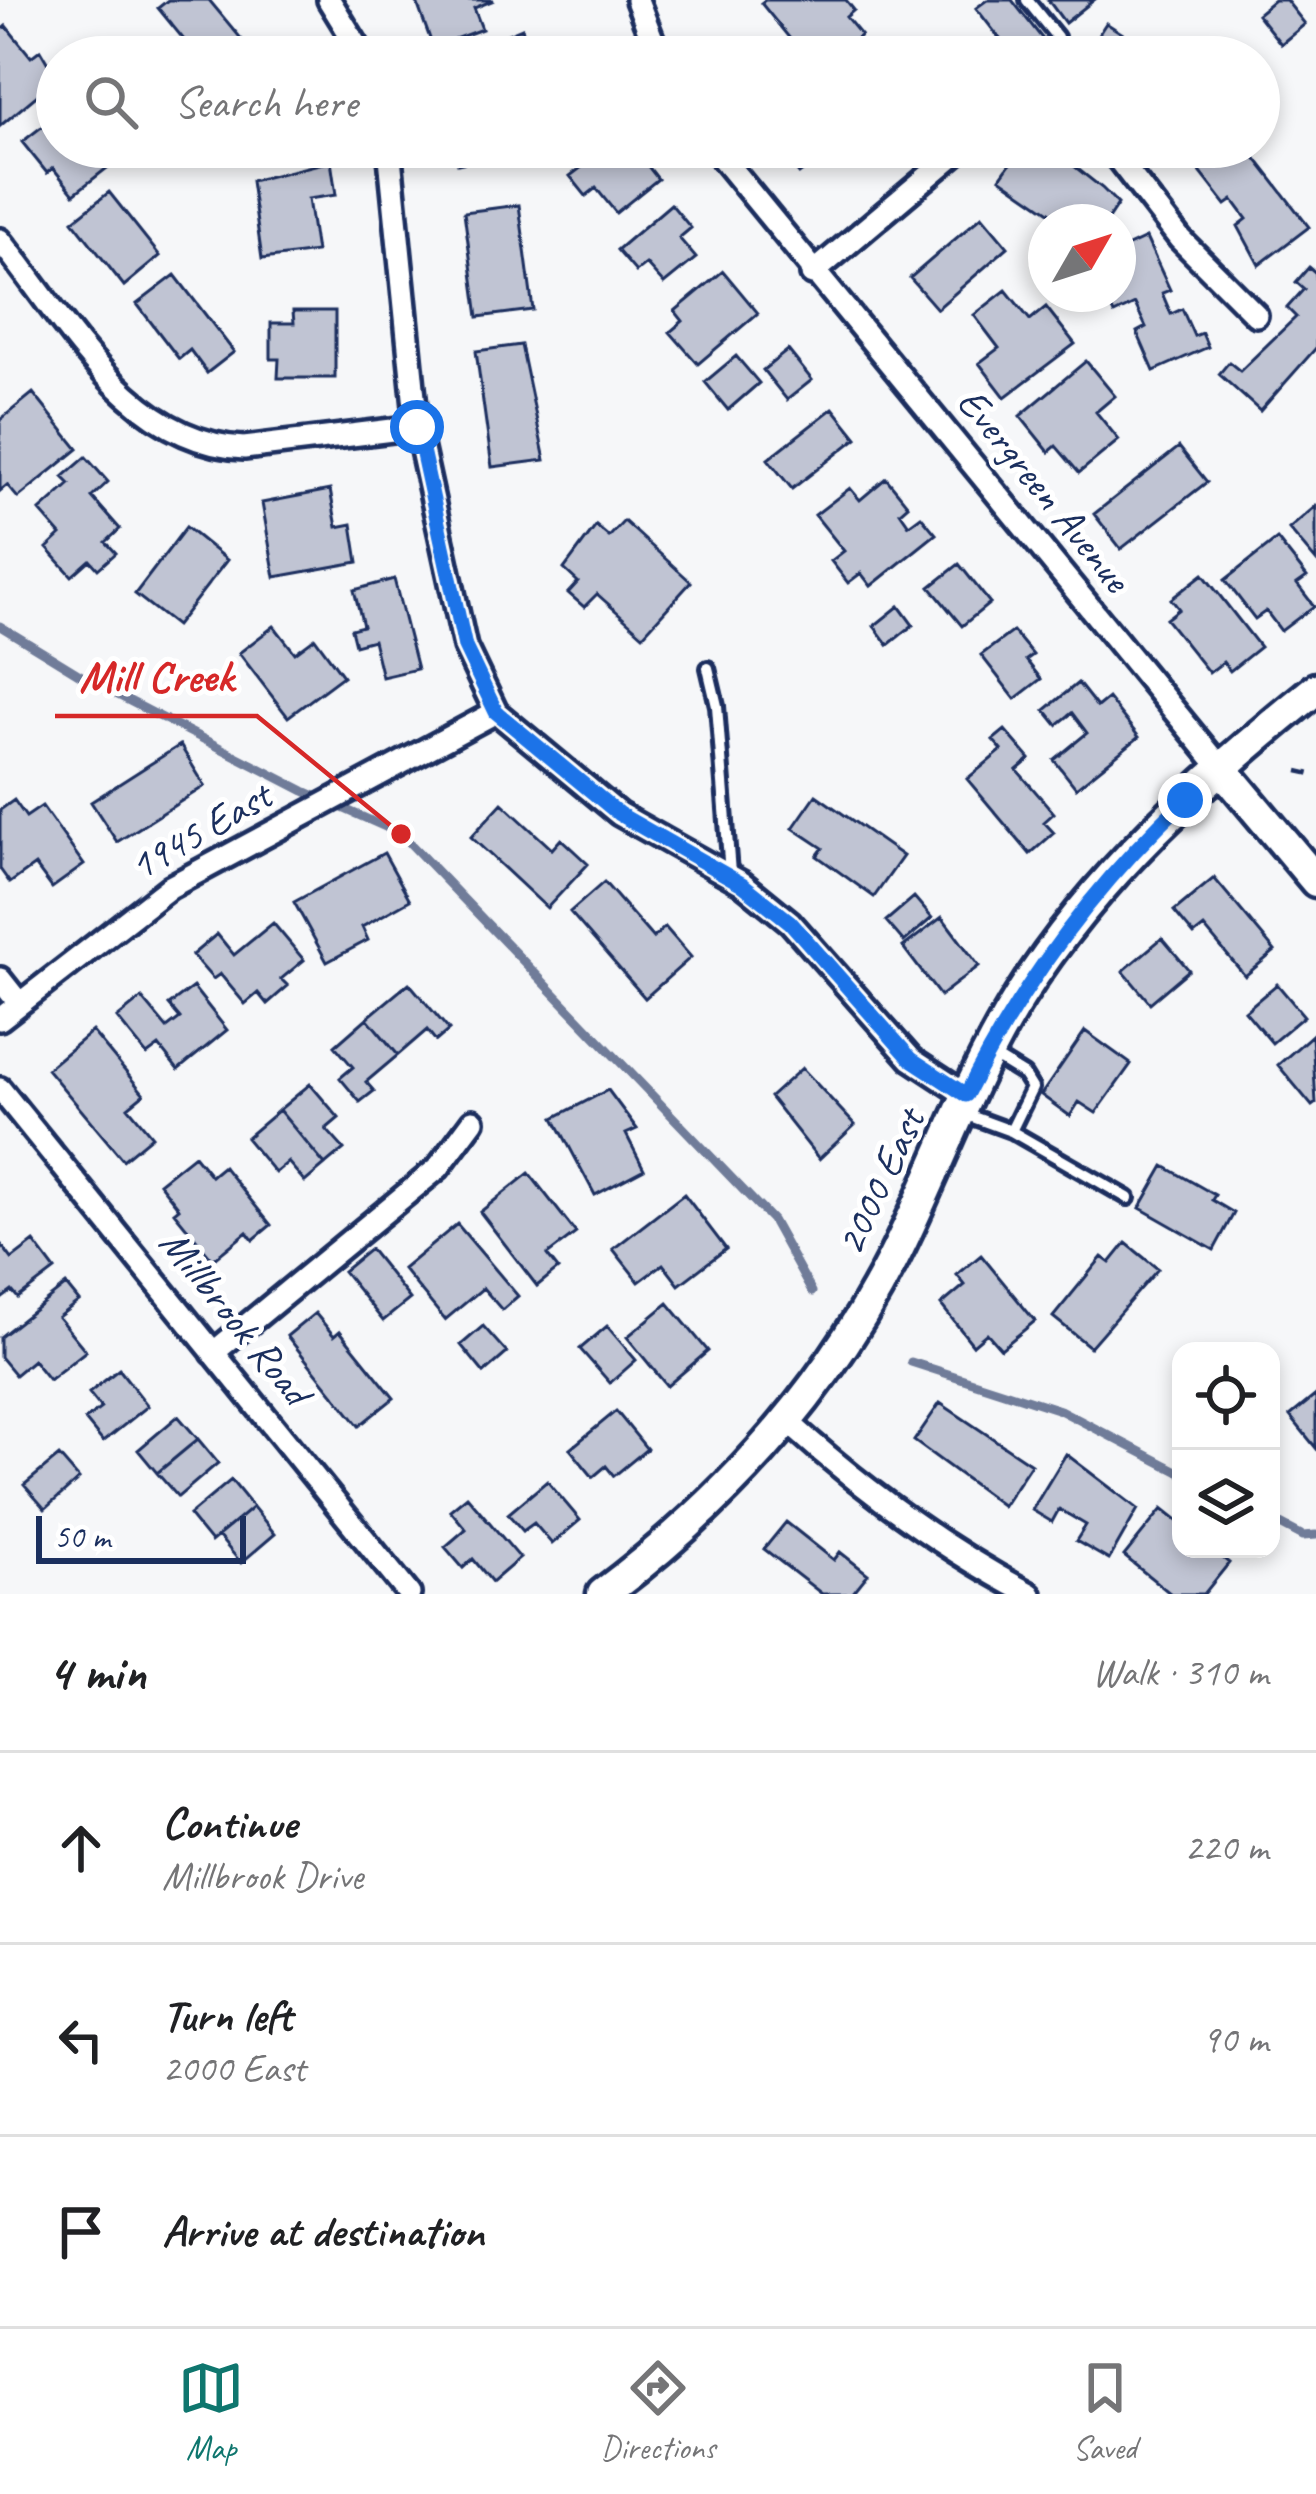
<!DOCTYPE html>
<meta charset="utf-8">
<style>
body{margin:0;font-family:Caveat,sans-serif;background:#f6f6f6;color:#202124}
.controls{position:absolute;right:36px;bottom:36px;display:grid;overflow:hidden;border-radius:24px;box-shadow:0 6px 18px #0003}
.controls button{width:108px;height:108px;display:grid;place-items:center;padding:0;border:0;border-bottom:3px solid #e0e0e0;background:#fff;color:#202124;font:60px sans-serif}
.compass{position:absolute;left:1028px;top:204px;width:108px;height:108px;border-radius:50%;background:#fff;box-shadow:0 6px 18px #0003;rotate:51deg}
.scale{position:absolute;left:36px;bottom:30px;width:210px;box-sizing:border-box;padding-left:12px;border:6px solid #1b2f5e;border-top:0;font-size:33px;line-height:42px;white-space:nowrap;color:#1b2f5e;-webkit-text-stroke:9px #fff;paint-order:stroke}
.stop{position:absolute;width:36px;height:36px;margin:-27px;border:9px solid #1a73e8;border-radius:50%;background:#fff}
.stop.end{background:#1a73e8;border-color:#fff;box-shadow:0 3px 12px #0008}
.list{margin:0;padding:0;list-style:none}
h2{display:flex;justify-content:space-between;align-items:center;height:156px;margin:0;padding:0 48px;font-size:51px}
h2 small{font-size:39px;font-weight:400;color:#757577}
.list li{display:grid;grid-template-columns:78px 1fr auto;gap:36px;align-items:center;box-sizing:border-box;height:192px;padding:0 48px;border-top:3px solid #e0e0e0}
.list b{display:block;font-size:45px;white-space:nowrap}
.list p{margin:0;font-size:39px;white-space:nowrap;color:#757577}
.list em{font-size:39px;font-style:normal;color:#757577}
.icon{flex:none;width:66px;height:66px;fill:none;stroke:currentColor;stroke-width:2;stroke-linecap:round;stroke-linejoin:round}
.map{position:relative;flex:none;width:1316px;height:1594px;overflow:hidden}
.search{position:absolute;background:#fff;box-shadow:0 6px 18px #0003;left:36px;right:36px;top:36px;height:132px;display:flex;align-items:center;gap:30px;box-sizing:border-box;padding:0 42px;border-radius:66px;color:#757577;font-size:45px}
.sheet{height:732px;background:#fff}
nav{display:flex;justify-content:space-around;align-items:center;box-sizing:border-box;height:168px;border-top:3px solid #e0e0e0;background:#fff;font-size:33px;color:#757577}
nav a{display:grid;justify-items:center;gap:6px}
nav .on{color:#0f766e}
.map>svg:first-child{display:block}
.lines{fill:none;stroke-linecap:round;stroke-linejoin:round}
.stream{stroke:#707c99;stroke-width:9}
.building{fill:#c0c4d3;stroke:#1b2f5e;stroke-width:3}
.lane-casing{stroke:#1b2f5e;stroke-width:20}
.street-casing{stroke:#1b2f5e;stroke-width:30}
.secondary-casing{stroke:#1b2f5e;stroke-width:39}
.path{stroke:#1b2f5e;stroke-width:4.5;stroke-dasharray:12 9;stroke-linecap:butt}
.lane{stroke:#fff;stroke-width:10}
.street{stroke:#fff;stroke-width:21}
.secondary{stroke:#fff;stroke-width:30}
.route{stroke:#1a73e8;stroke-width:15}
.labels{text-anchor:middle;dominant-baseline:central;stroke-width:10;stroke-linejoin:round;paint-order:stroke}
.street-label{font-size:42px;fill:#1b2f5e;stroke:#fff}
.leader{fill:none;stroke:#d62828;stroke-width:4.5}
.callout-dot{fill:#d62828;stroke:#fff;stroke-width:4.5}
.callout-label{font-size:45px;text-anchor:middle;font-weight:bold;fill:#d62828;stroke:#fff;stroke-width:10;stroke-linejoin:round;paint-order:stroke}
</style>
<div class="map">
<svg width="1316" height="1594" viewBox="0 0 1316 1594">
<rect width="100%" height="100%" fill="#f6f7f9"/>
<filter id="ink" filterUnits="userSpaceOnUse"><feTurbulence type="fractalNoise" baseFrequency=".00833" numOctaves="2"/><feDisplacementMap in="SourceGraphic" scale="24" xChannelSelector="R" yChannelSelector="G"/><feConvolveMatrix kernelMatrix="1 2 1 2 8 2 1 2 1" color-interpolation-filters="sRGB"/></filter>
<g filter="url(#ink)">
<g class="lines">
<path class="stream" d="M0 626 85 678 304 791 401 834 772 1220 812 1292
M911 1362 1060 1410 1181 1473
M1271 1519 1303 1536 1316 1535"/>
</g>
<path class="building" d="M168 0H209L249 48 239 57H198L158 8Z
M416 0H494L474 8 482 29 433 47Z
M765 0H846L854 10 846 17 861 35 834 57H780L795 45 761 3Z
M987 0H1012L1052 51 1044 57H1014L976 8Z
M1048 0H1094L1065 23Z
M1274 0H1286L1305 24 1281 44 1257 14Z
M1106 23 1151 52 1147 57H1084Z
M6 26 31 57 40 50 57 79 0 126V31Z
M522 28 532 54 498 57 491 41Z
M57 115V147H97L111 165 74 194 53 168 47 173 22 142Z
M454 147H508L509 152 458 164Z
M608 147H623L634 161 640 156 658 179 616 213 596 188 586 196 570 176Z
M778 147H834L799 174Z
M1022 147H1050L1102 188 1118 204 1106 222H1064L1000 178Z
M1208 147H1247L1309 227 1259 265 1238 226 1247 219 1233 200 1226 205 1191 160Z
M331 161 336 195 308 199 316 252 262 259 251 181Z
M109 192 160 256 124 286 73 221Z
M671 204 691 228 679 238 696 258 664 284 646 264 636 272 617 250Z
M519 205 533 310 478 317 464 212Z
M982 216 1008 247 937 309 910 278Z
M1146 238 1170 290 1162 293 1171 314 1182 309 1194 336 1202 333 1208 347 1154 371 1137 332 1146 327 1135 304 1114 314 1105 294H1118V251Z
M1309 267 1316 273V348L1260 411 1219 374 1229 362 1240 371 1296 317 1287 308 1304 289 1296 282Z
M723 271 758 313 698 364 670 332 683 321 675 311Z
M175 275 234 352 207 373 190 350 179 359 137 304Z
M1006 290 1030 320 1046 307 1075 344 1005 397 979 363 999 348 974 315Z
M293 311H335V378H278L279 359H271V323H294Z
M521 345 545 460 492 467 476 351Z
M788 350 812 380 787 400 763 370Z
M736 356 759 383 728 410 705 382Z
M1086 361 1115 396 1096 412 1119 440 1079 473 1056 446 1049 452 1020 416Z
M33 393 78 449 18 498 7 485 0 491V420Z
M833 408 857 438 792 489 768 459Z
M1179 447 1207 482 1121 549 1094 514Z
M86 457 108 482 92 497 120 529 106 542 116 553 98 569 90 560 72 576 47 548 61 535 40 511 70 484 63 477Z
M886 478 908 505 900 512 909 525 921 516 936 534 871 586 861 573 848 583 831 561 844 551 815 515 850 488 860 500Z
M330 490 337 527 352 524 358 562 275 577 262 503Z
M1316 506V561L1289 529Z
M624 521 691 582 643 635 597 594 584 607 568 593 578 582 564 569 596 526 609 537Z
M186 527 227 560 176 626 135 594Z
M1277 539 1307 577 1297 584 1314 606 1281 631 1266 611 1255 619 1225 580Z
M959 564 990 603 962 626 930 587Z
M1203 574 1260 647 1230 671 1223 662 1209 673 1166 619 1179 609 1171 599Z
M394 579 417 669 382 677 373 640 355 645 351 629 363 626 354 590Z
M899 606 913 625 888 645 874 626Z
M274 626 295 653 315 638 343 676 288 717 239 653Z
M1013 631 1033 655 1026 660 1041 679 1015 699 981 655Z
M1078 683 1097 707 1108 698 1139 737 1076 788 1054 760 1087 733 1072 713 1057 725 1045 710Z
M1005 730 1030 759 1017 770 1054 813 1044 822 1054 833 1030 854 967 779 1002 750 993 740Z
M180 745 205 786 117 842 91 802Z
M816 795 903 856 874 897 817 856 823 848 793 828Z
M14 800 26 817 42 806 84 865 52 888 35 865 10 883 0 869V810Z
M502 803 552 849 561 839 588 864 547 908 471 837Z
M384 853 410 900 362 927 368 940 327 962 294 902Z
M1214 878 1275 951 1245 976 1204 927 1194 935 1174 911Z
M604 882 653 938 665 927 691 957 645 998 570 912Z
M914 897 932 918 904 942 886 921Z
M942 917 979 966 940 996 903 947Z
M273 923 304 960 281 979 288 986 267 1004 258 993 245 1004 220 974 213 979 192 955 217 934 234 955Z
M1162 938 1189 970 1150 1003 1123 971Z
M409 983 449 1030 436 1041 427 1030 398 1055 367 1018Z
M1277 984 1304 1016 1272 1043 1245 1011Z
M193 987 227 1030 178 1070 159 1046 147 1055 117 1018 142 998 167 1028 180 1018 169 1005Z
M367 1018 398 1055 366 1082 374 1091 360 1102 340 1078 353 1067 335 1046Z
M92 1031 144 1094 128 1107 152 1136 123 1160 47 1069Z
M1085 1031 1131 1064 1096 1113 1079 1102 1070 1116 1041 1095Z
M1312 1035 1316 1103 1312 1106 1278 1065Z
M802 1068 855 1125 819 1159 770 1097Z
M310 1084 339 1118 326 1129 344 1149 325 1165 279 1110Z
M608 1090 637 1129 626 1134 644 1169 595 1195 554 1118Z
M279 1110 325 1165 305 1182 288 1162 275 1173 246 1138Z
M194 1155 211 1176 223 1166 271 1225 253 1240 247 1232 213 1260 174 1212 179 1208 159 1183Z
M1164 1166 1215 1195 1212 1200 1234 1213 1214 1250 1140 1208Z
M529 1173 576 1233 547 1255 558 1269 537 1286 480 1212Z
M684 1194 726 1249 679 1285 663 1264 639 1282 613 1249Z
M457 1224 518 1296 502 1310 483 1288 445 1320 403 1269Z
M34 1242 55 1270 18 1298 12 1291 0 1300V1243L12 1259Z
M1126 1243 1158 1269 1090 1347 1053 1317 1102 1257 1110 1263Z
M370 1249 410 1299 383 1321 343 1271Z
M981 1255 1035 1321 1001 1349 987 1333 973 1345 941 1305 965 1285 957 1275Z
M66 1285 79 1301 58 1317 86 1351 49 1380 33 1360 15 1375 0 1357V1337Z
M668 1303 708 1351 667 1386 627 1337Z
M315 1313 334 1336 340 1331 394 1398 359 1426 287 1336Z
M483 1326 507 1353 484 1373 461 1345Z
M607 1326 636 1360 610 1383 580 1349Z
M119 1369 148 1406 103 1442 85 1420 101 1408 89 1393Z
M1316 1395V1448L1290 1416Z
M940 1403 1031 1464 1003 1506 914 1441Z
M616 1411 647 1449 614 1476 606 1466 593 1477 570 1449Z
M178 1416 198 1439 157 1473 138 1450Z
M198 1439 218 1463 178 1497 157 1473Z
M1066 1454 1138 1509 1109 1560 1076 1541 1086 1525 1059 1509 1052 1522 1032 1510Z
M59 1456 79 1479 45 1509 24 1485Z
M231 1480 253 1507 211 1542 189 1515Z
M547 1481 580 1520 552 1544 534 1523 523 1531 508 1514Z
M467 1496 520 1558 492 1582 473 1559 463 1568 445 1547 466 1529 450 1510Z
M253 1507 275 1534 241 1563 218 1536Z
M1162 1509 1181 1524V1549H1212L1229 1563 1204 1594H1171L1124 1556Z
M786 1522 834 1560 840 1552 868 1574 852 1594H822L764 1549Z"/>
<g class="lines">
<defs>
<path id="lane" d="M1027 0 1057 37
M708 668 717 706 730 873
M962 1113 1011 1131 1032 1088 1024 1075 990 1054
M1011 1131 1128 1198"/>
<path id="street" d="M329 0 364 57
M637 0 659 57
M389 147 417 427 465 647 496 712 619 814 742 883 790 922 911 1059 966 1095
M713 147 1222 769
M1109 147 1180 239 1256 315
M0 240C65 320 130 444 244 448L417 427
M812 274 963 147
M0 979 19 1003
M0 1019 170 887 496 712
M0 1089 409 1594
M213 1353 438 1168 473 1121
M787 1421C862 1489 940 1547 1030 1594"/>
<path id="secondary" d="M1222 769 1316 881
M603 1594C723 1504 825 1393 893 1259 937 1172 968 1079 1020 996 1097 874 1204 779 1316 689"/>
</defs>
<use href="#lane" class="lane-casing"/>
<use href="#street" class="street-casing"/>
<use href="#secondary" class="secondary-casing"/>
<path class="path" d="M1298 771 1316 775"/>
<use href="#lane" class="lane"/>
<use href="#street" class="street"/>
<use href="#secondary" class="secondary"/>
</g>
</g>
<g class="lines" filter="url(#ink)">
<path class="route" d="M417 427 465 647 496 712 619 814 742 884 790 922 911 1059 966 1095C1022 983 1094 886 1185 800"/>
</g>
<g class="labels">
<g class="street-label">
<text transform="translate(1044 490) rotate(51)">Evergreen Avenue</text>
<text transform="translate(200 831) rotate(-30)">1945 East</text>
<text transform="translate(880 1182) rotate(-65)">2000 East</text>
<text transform="translate(235 1317) rotate(51)">Millbrook Road</text>
</g>
</g>
<path class="leader" d="M401 834L257 716H55"/>
<circle class="callout-dot" cx="401" cy="834" r="12"/>
<g class="callout-label">
<text x="156" y="691">Mill Creek</text>
</g>
</svg>
<div class="controls">
<button><svg class="icon" aria-label="locate" viewBox="0 0 24 24"><circle cx="12" cy="12" r="6"/><path d="M12 2v4M12 18v4M2 12h4M18 12h4"/></svg></button>
<button><svg class="icon" aria-label="layers" viewBox="0 0 24 24"><path d="M12 4l9 5-9 5-9-5zM3 14l9 5 9-5"/></svg></button>
</div>
<svg class="compass" viewBox="-18 -18 36 36"><path d="M0-13l5 13h-10z" fill="#e53935"/><path d="M0 13l5-13h-10z" fill="#757577"/></svg>
<div class="scale">50 m</div>
<div class="stop" style="left:417px;top:427px"></div>
<div class="stop end" style="left:1185px;top:800px"></div>
<div class="search"><svg class="icon" aria-label="search" viewBox="0 0 24 24"><circle cx="10" cy="10" r="6"/><path d="M15 15l6 6"/></svg>Search here</div>
</div>
<section class="sheet">
<h2>4 min<small>Walk · 310 m</small></h2>
<ul class="list">
<li><svg class="icon" aria-label="ahead" viewBox="0 0 24 24"><path d="M12 20V5M6 11l6-6 6 6"/></svg><div><b>Continue</b><p>Millbrook Drive</p></div><em>220 m</em></li>
<li><svg class="icon" aria-label="left" viewBox="0 0 24 24"><path d="M17 20v-9H6M10 6l-5 5 5 5"/></svg><div><b>Turn left</b><p>2000 East</p></div><em>90 m</em></li>
<li><svg class="icon" aria-label="arrive" viewBox="0 0 24 24"><path d="M6 21V4h12l-3 4 3 4H6"/></svg><div><b>Arrive at destination</b></div></li>
</ul>
</section>
<nav>
<a class="on"><svg class="icon" aria-label="map" viewBox="0 0 24 24"><path d="M3 6l6-2 6 2 6-2v14l-6 2-6-2-6 2zM9 4v14M15 6v14"/></svg>Map</a>
<a><svg class="icon" aria-label="directions" viewBox="0 0 24 24"><path d="M12 3l9 9-9 9-9-9zM9 14v-3h6M13 9l2 2-2 2"/></svg>Directions</a>
<a><svg class="icon" aria-label="saved" viewBox="0 0 24 24"><path d="M7 4h10v16l-5-4-5 4z"/></svg>Saved</a>
</nav>
